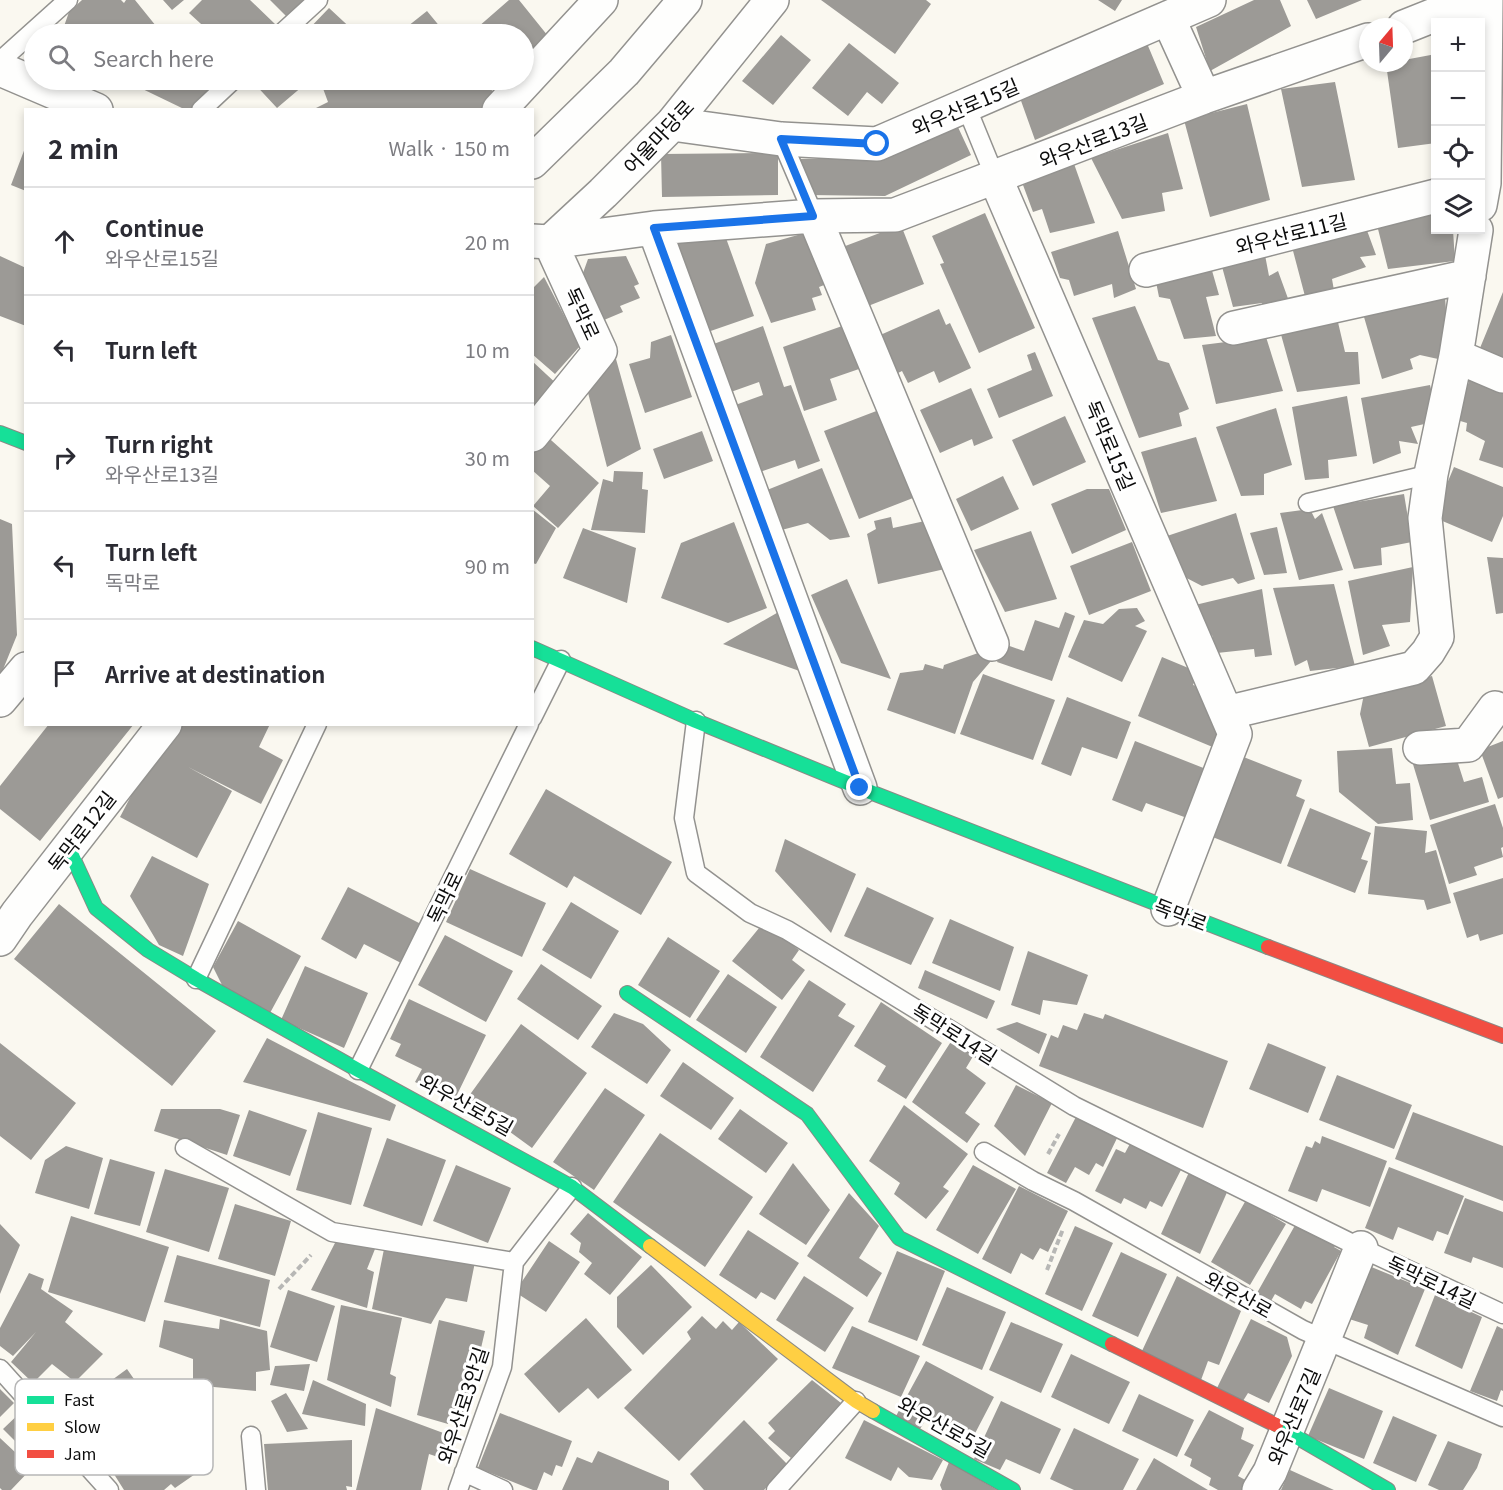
<!DOCTYPE html>
<meta charset="utf-8">
<style>
body{margin:0;font-family:Georgia,"Noto Sans KR",serif;background:#f7f7f7;color:#2b2b33}
.controls{position:absolute;right:18px;top:18px;display:grid;overflow:hidden;border-radius:0px;box-shadow:0 3px 9px #0003}
.controls button{width:54px;height:54px;display:grid;place-items:center;padding:0;border:0;border-bottom:2px solid #e1e1e2;background:#fff;color:#2b2b33;font:30px sans-serif}
.compass{position:absolute;left:1359px;top:18px;width:54px;height:54px;border-radius:50%;background:#fff;box-shadow:0 3px 9px #0003;rotate:19deg}
.stop{position:absolute;width:18px;height:18px;margin:-14px;border:4px solid #1a73e8;border-radius:50%;background:#fff}
.stop.end{background:#1a73e8;border-color:#fff;box-shadow:0 2px 6px #0008}
.list{margin:0;padding:0;list-style:none}
h2{display:flex;justify-content:space-between;align-items:center;height:78px;margin:0;padding:0 24px;font-size:26px}
h2 small{font-size:20px;font-weight:400;color:#7c7c81}
.list li{display:grid;grid-template-columns:39px 1fr auto;gap:18px;align-items:center;box-sizing:border-box;height:108px;padding:0 24px;border-top:2px solid #e1e1e2}
.list b{display:block;font-size:22px;white-space:nowrap}
.list p{margin:0;font-size:20px;white-space:nowrap;color:#7c7c81}
.list em{font-size:20px;font-style:normal;color:#7c7c81}
.icon{flex:none;width:33px;height:33px;fill:none;stroke:currentColor;stroke-width:2;stroke-linecap:round;stroke-linejoin:round}
.map{position:relative;flex:none;width:1503px;height:1490px;overflow:hidden}
.search{position:absolute;background:#fff;box-shadow:0 3px 9px #0003;left:24px;top:24px;width:510px;height:66px;display:flex;align-items:center;gap:15px;box-sizing:border-box;padding:0 21px;border-radius:33px;color:#7c7c81;font-size:22px}
.panel{position:absolute;background:#fff;box-shadow:0 3px 9px #0003;left:24px;top:108px;width:510px;height:618px;border-radius:0px}
.map>svg:first-child{display:block}
.building{fill:#9c9a96}
.lines{fill:none;stroke-linecap:round;stroke-linejoin:round}
.lane-casing{stroke:#93928f;stroke-width:21}
.street-casing{stroke:#93928f;stroke-width:36}
.fast-casing{stroke:#8a8985;stroke-width:16}
.slow-casing{stroke:#8a8985;stroke-width:16}
.jam-casing{stroke:#8a8985;stroke-width:16}
.path{stroke:#b7b7b5;stroke-width:4;stroke-dasharray:6 3;stroke-linecap:butt}
.lane{stroke:#fefefd;stroke-width:18}
.street{stroke:#fefefd;stroke-width:33}
.fast{stroke:#16e098;stroke-width:14}
.slow{stroke:#ffcf43;stroke-width:14}
.jam{stroke:#f24e42;stroke-width:14}
.route{stroke:#1a73e8;stroke-width:8}
.labels{text-anchor:middle;dominant-baseline:central;stroke-width:6;stroke-linejoin:round;paint-order:stroke}
.street-label{font-size:20px;fill:#0c0c0c;stroke:#fff}
.key{fill:#fff;stroke:#b6b6b6;stroke-width:1.5}
.key-label{font-size:16px;fill:#0c0c0c}
</style>
<div class="map">
<svg width="1503" height="1490" viewBox="0 0 1503 1490">
<rect width="100%" height="100%" fill="#faf8f0"/>
<path class="building" d="M82 0H121L124 3 126 0H135L156 26 144 34H67L62 32 69 12Z
M163 0H184L172 10Z
M202 0H250L275 24 258 34H212L189 13Z
M270 0H312L286 16Z
M509 0H519L548 36 524 57V34H470Z
M821 0H926L931 4 895 54Z
M1098 0H1122L1115 11Z
M1254 0H1280L1291 26 1210 71 1196 27Z
M1307 0H1362L1316 19Z
M329 8 357 34H304Z
M427 11 446 34H398Z
M781 35 811 60 773 105 742 81Z
M1146 41 1164 84 1035 140 1020 98Z
M849 43 899 83 882 104 867 92 848 116 812 88Z
M1436 54V143L1398 148 1386 64 1404 63V60Z
M130 80H215L218 82 191 110H186L128 82Z
M251 80H310L277 108Z
M326 80H483L501 101 494 110H312L328 102 321 83Z
M1335 82 1355 180 1302 187 1281 89Z
M1247 104 1270 200 1210 217 1184 120Z
M957 125 971 155 885 196 810 195 799 159 879 158Z
M1168 133 1183 189 1162 193 1165 211 1122 219 1091 158Z
M25 148H26V191L11 185Z
M778 153V195L662 197 661 154Z
M1073 161 1095 223 1050 233 1042 209 1033 212 1023 185Z
M1436 212V230H1453L1455 261 1388 269 1377 225Z
M985 213 1035 328 979 353 940 264 944 263 932 236Z
M901 225 924 284 863 308 840 248Z
M1365 225 1376 255 1360 257 1366 267 1332 279 1336 302 1306 300 1292 247Z
M722 227 754 316 702 334 671 245Z
M812 231 832 282 819 287 822 295 812 298 816 310 771 323 755 283 766 244Z
M1118 231 1136 289 1114 298 1112 284 1074 296 1069 280 1060 278 1051 252Z
M1265 255 1269 276 1278 271 1290 304 1264 310 1262 303 1233 307 1221 263Z
M0 256 26 268V326L0 316Z
M626 256 639 284 634 286 640 298 620 306 623 312 604 320 583 273 588 259Z
M1211 267 1219 295 1206 297 1216 336 1184 339 1170 299 1159 297 1155 277Z
M544 277 580 346 555 374 532 354V289Z
M1503 292V359L1480 348Z
M1445 296 1447 326 1438 359 1420 355 1410 359 1413 369 1382 379 1364 317Z
M1135 306 1158 360 1169 363 1189 409 1179 413 1182 426 1139 438 1092 318Z
M939 309 946 325 950 323 971 368 939 383 934 371 908 383 902 371 896 374 878 336Z
M1337 318 1345 352H1358L1360 384 1297 392 1280 331Z
M845 325 859 369 830 379 837 400 804 411 783 347Z
M763 326 784 387 791 385 820 461 798 469 795 460 751 475 727 408 763 395 759 382 714 398 697 350Z
M671 335 692 397 645 413 629 364 650 358 651 342Z
M1266 337 1283 391 1216 404 1202 345Z
M1035 352 1053 396 999 418 987 389 1032 370 1027 355Z
M616 359 641 449 607 467 585 381 592 364Z
M532 361 560 387 539 410 532 406Z
M1470 378 1503 392V468L1479 460 1485 441 1466 431 1467 423 1457 420Z
M1430 385 1436 410 1427 408 1429 423 1411 427 1418 444 1399 441 1401 453 1373 464 1361 398Z
M971 388 993 438 974 446 972 439 940 453 920 410Z
M1347 396 1357 456 1328 460 1329 478 1305 480 1292 407Z
M1276 408 1292 465 1264 474V495L1241 496 1216 427Z
M879 410 913 498 859 519 824 431Z
M1065 416 1086 462 1033 486 1012 440Z
M702 431 713 461 664 479 653 449Z
M542 432 599 483 558 528 533 506 550 486 532 470V443Z
M1196 437 1217 501 1161 513 1141 452Z
M1454 467 1503 487V516L1492 542 1433 517Z
M822 468 850 537 830 540 808 523 774 532 762 492Z
M614 471 643 472 642 489 648 490 645 533 591 530 603 479 613 482Z
M1003 476 1019 509 971 531 956 499Z
M1087 489H1109L1126 530 1072 554 1051 504Z
M1404 494 1412 542 1381 548 1382 565 1354 569 1333 506Z
M532 509 556 528 536 564 532 563Z
M1310 509 1315 519 1322 513 1343 570 1299 580 1280 513Z
M1236 513 1255 579 1238 584 1233 578 1202 586 1175 572 1167 536Z
M891 517 893 528 934 519 945 569 878 584 867 534 876 529 874 521Z
M0 519 12 524 17 635 2 672 0 674Z
M734 522 767 608 728 623 661 598 681 543Z
M1277 527 1287 573 1264 575 1250 533Z
M583 528 636 548 627 603 563 578Z
M1031 531 1057 599 1005 612 974 550Z
M1132 542 1151 591 1089 615 1070 566Z
M1487 557 1503 558V613L1496 614Z
M1413 567 1410 622 1382 625 1390 646 1363 655 1348 581Z
M847 579 891 679 841 663 811 595Z
M1334 584 1355 666 1310 671 1307 660 1295 666 1273 588Z
M1262 589 1272 655 1255 657 1254 649 1217 653 1212 635 1201 631 1195 605Z
M1137 608 1145 621 1135 626 1147 631 1122 682 1068 657 1084 620 1103 624 1119 609Z
M782 610 808 674 723 644Z
M1065 612 1075 616 1052 681 997 662 1004 644 1024 651 1035 620 1059 628Z
M981 652 991 661 973 682 955 734 887 710 900 673 923 670 925 664 943 669 944 665Z
M1162 657 1198 672 1193 685 1200 687 1223 729 1215 748 1138 716Z
M983 674 1055 700 1033 760 960 734Z
M1432 676 1446 726 1369 747 1360 714 1364 694Z
M1067 697 1131 722 1117 759 1082 747 1071 776 1041 764Z
M49 724H134L40 841 0 809V786Z
M176 724H270L259 747 283 760 261 804 188 767 232 791 197 858 120 817 155 750Z
M1135 741 1206 769 1187 818 1146 803 1142 812 1112 800Z
M1503 741V797L1498 799 1480 750Z
M1392 748 1396 784 1410 783 1413 820 1378 824 1339 792 1337 751Z
M1241 756 1302 780 1296 796 1305 800 1281 864 1210 836Z
M1456 757 1464 782 1482 777 1489 802 1430 820 1412 761Z
M546 789 672 862 641 915 574 876 567 888 509 854Z
M1495 804 1503 828V847L1501 848 1503 857 1474 867 1477 875 1449 884 1430 825Z
M1310 808 1371 833 1361 859 1368 861 1355 893 1287 866Z
M1375 826 1427 831 1425 853 1436 850 1451 903 1427 910 1424 900 1368 894Z
M785 839 856 874 831 933 775 871Z
M152 856 209 884 183 956 159 945 130 896Z
M470 869 546 903 522 957 446 922Z
M1503 878V934L1480 941 1478 934 1467 938 1453 893Z
M348 887 421 924 401 963 364 944 356 959 321 939Z
M867 887 934 918 911 965 844 936Z
M571 902 619 931 591 979 542 950Z
M59 904 216 1031 172 1086 14 959Z
M950 919 1014 947 1000 991 932 963Z
M238 921 301 956 270 1013 223 987 213 967Z
M764 922 799 950 792 960 805 970 782 1000 732 961Z
M445 935 513 971 486 1022 418 985Z
M668 937 720 971 690 1018 638 985Z
M1028 951 1088 975 1077 1005 1043 1000 1040 1015 1011 1005Z
M541 964 602 1006 578 1040 517 999Z
M305 966 368 993 344 1048 281 1020Z
M925 970 995 1001 987 1019 918 988Z
M728 974 777 1007 746 1053 696 1020Z
M809 980 846 1004 838 1016 855 1026 813 1092 760 1057Z
M409 999 486 1035 454 1101 415 1082 422 1069 395 1056 401 1044 390 1039Z
M881 1002 942 1043 906 1099 877 1081 886 1066 854 1046Z
M614 1013 643 1024 671 1050 647 1084 591 1047Z
M1084 1013 1103 1019 1105 1014 1228 1061 1203 1128 1039 1066 1051 1035 1058 1038 1063 1025 1077 1030Z
M1017 1022 1047 1034 1039 1054 996 1029Z
M521 1024 587 1073 532 1148 466 1100Z
M267 1038 396 1105 390 1121 243 1082Z
M952 1040 975 1053 966 1068 986 1083 965 1113 980 1124 967 1143 912 1102Z
M0 1043 76 1103 31 1160 0 1136Z
M1268 1043 1326 1067 1308 1113 1249 1089Z
M683 1062 734 1098 711 1130 660 1096Z
M1337 1075 1412 1105 1394 1149 1319 1120Z
M1016 1085 1052 1103 1025 1156 994 1126Z
M605 1088 645 1115 594 1190 553 1162Z
M904 1105 968 1154 943 1187 949 1191 926 1219 894 1194 900 1183 869 1161Z
M161 1109H220L240 1115 227 1155 154 1131Z
M740 1109 788 1143 766 1173 718 1139Z
M249 1110 307 1130 290 1176 233 1156Z
M1079 1111 1120 1132 1103 1167 1096 1163 1089 1175 1075 1167 1066 1183 1047 1173Z
M318 1112 372 1128 351 1205 296 1190Z
M1413 1112 1503 1146V1201L1395 1159Z
M660 1133 753 1197 705 1267 613 1202Z
M1322 1136 1387 1161 1370 1207 1322 1189 1317 1202 1288 1191 1306 1146 1312 1148 1315 1141 1320 1144Z
M387 1138 446 1160 422 1226 363 1206Z
M1133 1138 1184 1164 1162 1207 1150 1201 1146 1209 1124 1198 1121 1204 1095 1191 1116 1149 1125 1153Z
M66 1146 103 1158 89 1209 35 1193 45 1160Z
M110 1159 155 1172 140 1226 94 1214Z
M793 1163 830 1210 806 1245 759 1214Z
M456 1165 511 1188 488 1243 433 1221Z
M973 1165 1016 1189 978 1254 936 1230Z
M1389 1167 1464 1196 1448 1235 1437 1231 1433 1241 1398 1227 1393 1240 1365 1228Z
M165 1169 229 1188 209 1252 146 1232Z
M1190 1170 1228 1190 1200 1254 1161 1234Z
M1019 1186 1068 1211 1048 1252 1040 1248 1033 1260 1021 1253 1011 1274 982 1259Z
M849 1193 879 1226 859 1258 882 1273 867 1297 807 1256Z
M1465 1198 1503 1212V1268L1473 1257 1471 1263 1444 1253Z
M1246 1200 1286 1224 1250 1285 1211 1262Z
M235 1204 291 1221 275 1276 218 1259Z
M588 1213 642 1257 610 1295 584 1274 592 1263 579 1252 581 1243 570 1234Z
M71 1216 169 1247 145 1322 48 1292Z
M1298 1220 1338 1242 1334 1247 1341 1251 1312 1304 1305 1301 1301 1309 1275 1294 1271 1301 1257 1293Z
M0 1224 20 1245 0 1294Z
M1075 1226 1113 1243 1082 1311 1045 1294Z
M748 1230 799 1263 775 1300 761 1292 756 1299 719 1275Z
M336 1241 375 1249 367 1269 374 1272 367 1308 311 1290Z
M549 1241 580 1262 546 1312 515 1292Z
M384 1249 475 1262 467 1302 446 1298 431 1324 372 1309Z
M897 1251 945 1271 917 1341 868 1322Z
M1121 1252 1167 1274 1138 1337 1092 1316Z
M177 1255 270 1280 260 1327 164 1302Z
M651 1265 692 1307 643 1355 617 1327V1297Z
M1369 1266 1425 1289 1398 1355 1364 1338 1368 1325 1346 1318Z
M29 1273 44 1279 41 1289 73 1311 65 1322 103 1354 75 1382 52 1364 33 1383 11 1362 36 1332 13 1356 0 1346V1328Z
M804 1276 854 1308 825 1352 776 1320Z
M1177 1276 1241 1311 1219 1365 1208 1361 1201 1380 1142 1351Z
M947 1287 1006 1312 982 1370 922 1345Z
M288 1290 335 1306 317 1362 270 1347Z
M1435 1295 1482 1317 1462 1369 1415 1346Z
M341 1305 402 1318 390 1374 396 1377 391 1407 327 1380Z
M702 1316 716 1329 723 1321 732 1330 739 1322 778 1359 679 1461 624 1408 691 1339 687 1332Z
M586 1318 632 1370 598 1399 588 1388 559 1413 524 1374Z
M220 1319 267 1331 270 1370 256 1372V1391L193 1385V1359L159 1347 164 1320 219 1329Z
M1251 1319 1287 1337 1292 1356 1269 1403 1248 1393 1243 1401 1217 1388Z
M439 1320 485 1331 465 1417 450 1412 448 1424 417 1415Z
M1011 1322 1063 1344 1041 1393 989 1370Z
M852 1326 920 1356 901 1397 832 1368Z
M1497 1326 1503 1329V1391L1501 1390 1497 1401 1470 1391Z
M1071 1354 1130 1382 1109 1424 1051 1397Z
M926 1361 994 1397 970 1443 926 1419 920 1429 896 1416Z
M310 1364 304 1391 270 1385 275 1366Z
M127 1369 166 1425 114 1462 75 1407Z
M313 1380 366 1404 365 1426 302 1414Z
M812 1380 841 1403 791 1458 768 1438 775 1431 768 1423Z
M1329 1388 1383 1411 1364 1459 1308 1436Z
M0 1389 14 1403 0 1417Z
M286 1393 308 1429 287 1432 271 1401Z
M1139 1394 1194 1420 1177 1457 1122 1431Z
M1001 1401 1061 1429 1040 1474 1006 1459 1000 1470 974 1459Z
M25 1408 53 1438 33 1459 3 1429Z
M376 1408 446 1434 444 1459 429 1454 421 1490H356Z
M1209 1410 1244 1428 1241 1439 1254 1445 1238 1476 1251 1483 1247 1490H1218L1209 1485 1211 1478 1190 1466 1192 1459 1184 1455Z
M500 1413 572 1441 562 1467 556 1465 552 1476 544 1472 537 1490H533L478 1468Z
M1393 1416 1437 1435 1416 1482 1373 1463Z
M744 1420 788 1465 764 1490H704L690 1474Z
M864 1420 943 1460 932 1480 909 1477 898 1467 891 1481 845 1458Z
M1074 1428 1139 1459 1123 1490H1074L1050 1479Z
M166 1432 201 1470 175 1488 171 1484 164 1490H124L112 1471Z
M0 1438 32 1468 11 1490H2L0 1488Z
M352 1440V1487L346 1486 347 1490H268L264 1444Z
M1448 1441 1482 1454 1477 1468 1463 1490H1439L1428 1485Z
M598 1451 669 1481V1490H562L577 1457 592 1463Z
M1154 1458 1208 1490H1136Z
M949 1462 997 1490H942L940 1485Z
M1290 1470 1334 1490H1281Z"/>
<g class="lines">
<defs>
<path id="lane" d="M281 34 318 0
M0 61 68 0
M966 106 995 177
M201 110 233 80
M781 139 814 216
M1308 503 1431 474
M532 718 561 660
M696 721 684 818 696 873 750 913 787 930 1074 1106 1361 1248 1503 1314
M196 979 317 724
M358 1070 529 724
M185 1148 332 1232 514 1262
M984 1152 1033 1181 1074 1201 1303 1330 1503 1417
M0 1369 109 1490
M251 1436 256 1490
M464 1472 503 1490
M458 1490 502 1367 514 1262 572 1187
M776 1490 856 1401"/>
<path id="street" d="M1168 18 1204 97
M1404 27 1472 0
M0 69 96 110
M499 110 601 0
M672 124 781 139 877 144 1209 0
M532 162 624 72 685 0
M995 177 1235 734 1168 909
M1480 205 1484 183 1486 0
M814 216 992 644
M654 228 860 788
M532 241 550 242 654 228 814 216 895 215 1204 97 1368 40
M548 244 603 193 672 124 772 0
M1146 270 1436 196
M1234 328 1469 276
M1456 356 1503 376
M532 435 600 351 550 242
M0 700 26 669
M1226 713 1414 668 1428 652 1437 637 1425 518 1431 474 1456 356 1476 230
M1420 748 1468 745 1495 708
M0 939 17 914 165 724
M1259 1490 1270 1472 1361 1248"/>
<path id="fast" d="M0 433 26 443
M532 648 696 721 860 788 1268 947
M68 847 96 908 148 950 196 979 358 1070 572 1187 650 1246
M627 993 807 1114 899 1238 1112 1344
M873 1411 1013 1490
M1276 1425 1388 1490"/>
<path id="slow" d="M650 1246 856 1401 873 1411"/>
<path id="jam" d="M1268 947 1503 1036
M1112 1344 1276 1425"/>
</defs>
<use href="#lane" class="lane-casing"/>
<use href="#street" class="street-casing"/>
<use href="#fast" class="fast-casing"/>
<use href="#slow" class="slow-casing"/>
<use href="#jam" class="jam-casing"/>
<path class="path" d="M1048 1154 1059 1134
M1047 1270 1063 1229
M279 1289 311 1255"/>
<use href="#lane" class="lane"/>
<use href="#street" class="street"/>
<use href="#fast" class="fast"/>
<use href="#slow" class="slow"/>
<use href="#jam" class="jam"/>
</g>
<g class="lines">
<path class="route" d="M860 788 654 228 813 216 781 139 877 144"/>
</g>
<g class="labels">
<g class="street-label">
<text transform="translate(965 106) rotate(-23)">와우산로15길</text>
<text transform="translate(658 136) rotate(-47)">어울마당로</text>
<text transform="translate(1093 140) rotate(-21)">와우산로13길</text>
<text transform="translate(1291 233) rotate(-14)">와우산로11길</text>
<text transform="translate(583 313) rotate(65)">독막로</text>
<text transform="translate(1111 445) rotate(67)">독막로15길</text>
<text transform="translate(81 831) rotate(-52)">독막로12길</text>
<text transform="translate(444 897) rotate(-64)">독막로</text>
<text transform="translate(1181 914) rotate(21)">독막로</text>
<text transform="translate(955 1033) rotate(32)">독막로14길</text>
<text transform="translate(467 1104) rotate(29)">와우산로5길</text>
<text transform="translate(1432 1281) rotate(25)">독막로14길</text>
<text transform="translate(1239 1294) rotate(29)">와우산로</text>
<text transform="translate(462 1405) rotate(-72)">와우산로3안길</text>
<text transform="translate(1293 1416) rotate(-67)">와우산로7길</text>
<text transform="translate(945 1426) rotate(29)">와우산로5길</text>
</g>
</g>
<rect x="15" y="1379" width="198" height="96" rx="9" class="key"/>
<rect x="27" y="1396" width="27" height="8" fill="#16e098"/>
<rect x="27" y="1423" width="27" height="8" fill="#ffcf43"/>
<rect x="27" y="1450" width="27" height="8" fill="#f24e42"/>
<g class="key-label">
<text x="64" y="1406">Fast</text>
<text x="64" y="1433">Slow</text>
<text x="64" y="1460">Jam</text>
</g>
</svg>
<div class="controls">
<button>+</button>
<button>−</button>
<button><svg class="icon" aria-label="locate" viewBox="0 0 24 24"><circle cx="12" cy="12" r="6"/><path d="M12 2v4M12 18v4M2 12h4M18 12h4"/></svg></button>
<button><svg class="icon" aria-label="layers" viewBox="0 0 24 24"><path d="M12 4l9 5-9 5-9-5zM3 14l9 5 9-5"/></svg></button>
</div>
<svg class="compass" viewBox="-18 -18 36 36"><path d="M0-13l5 13h-10z" fill="#e53935"/><path d="M0 13l5-13h-10z" fill="#7c7c81"/></svg>
<div class="stop" style="left:877px;top:144px"></div>
<div class="stop end" style="left:860px;top:788px"></div>
<div class="search"><svg class="icon" aria-label="search" viewBox="0 0 24 24"><circle cx="10" cy="10" r="6"/><path d="M15 15l6 6"/></svg>Search here</div>
<section class="panel">
<h2>2 min<small>Walk · 150 m</small></h2>
<ul class="list">
<li><svg class="icon" aria-label="ahead" viewBox="0 0 24 24"><path d="M12 20V5M6 11l6-6 6 6"/></svg><div><b>Continue</b><p>와우산로15길</p></div><em>20 m</em></li>
<li><svg class="icon" aria-label="left" viewBox="0 0 24 24"><path d="M17 20v-9H6M10 6l-5 5 5 5"/></svg><div><b>Turn left</b></div><em>10 m</em></li>
<li><svg class="icon" aria-label="right" viewBox="0 0 24 24"><path d="M7 20v-9h11M14 6l5 5-5 5"/></svg><div><b>Turn right</b><p>와우산로13길</p></div><em>30 m</em></li>
<li><svg class="icon" aria-label="left" viewBox="0 0 24 24"><path d="M17 20v-9H6M10 6l-5 5 5 5"/></svg><div><b>Turn left</b><p>독막로</p></div><em>90 m</em></li>
<li><svg class="icon" aria-label="arrive" viewBox="0 0 24 24"><path d="M6 21V4h12l-3 4 3 4H6"/></svg><div><b>Arrive at destination</b></div></li>
</ul>
</section>
</div>
